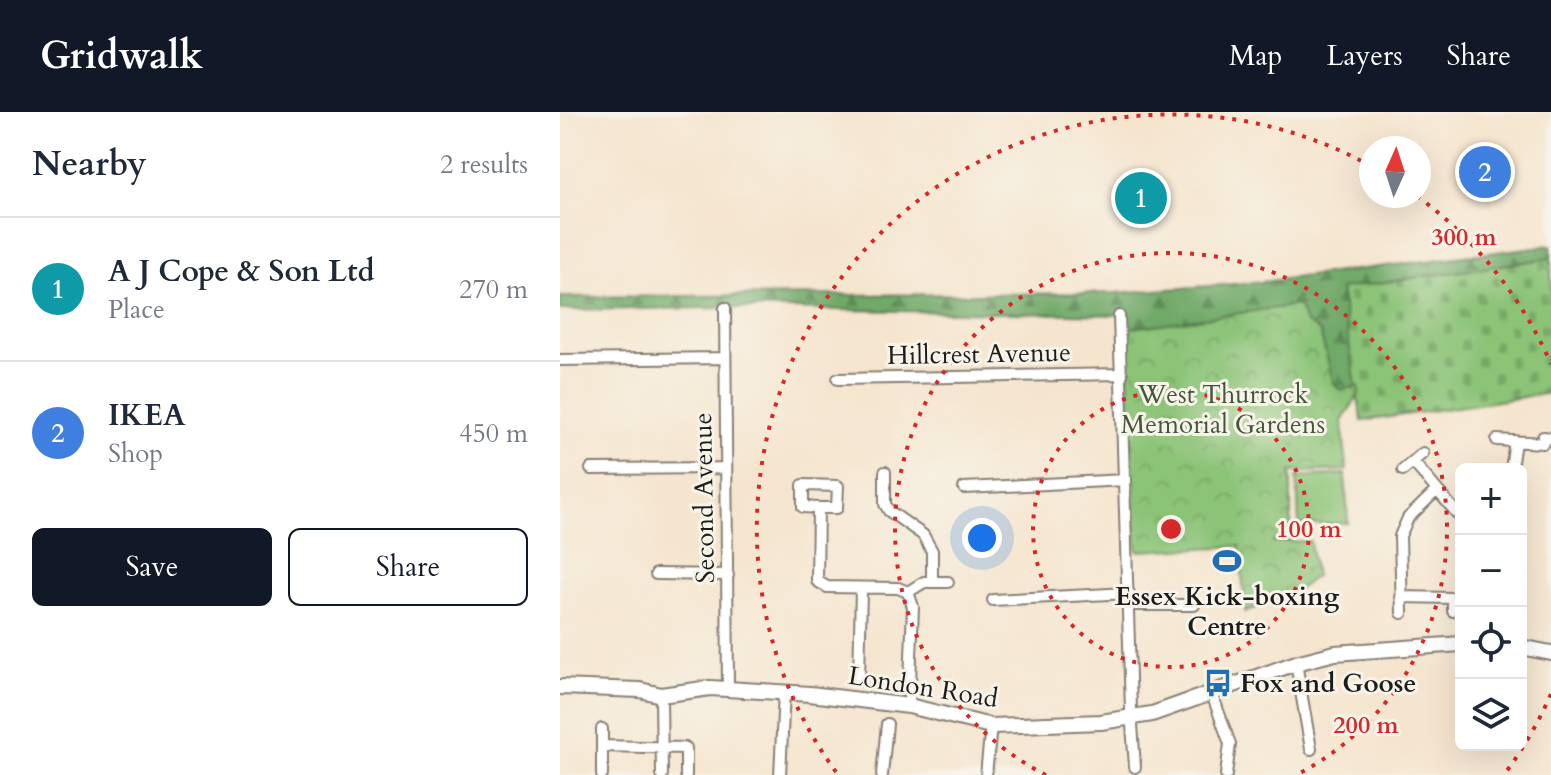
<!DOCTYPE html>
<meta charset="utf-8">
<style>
body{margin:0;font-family:Cardo,serif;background:#f6f6f7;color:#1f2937}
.controls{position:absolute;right:24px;bottom:24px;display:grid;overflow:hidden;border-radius:12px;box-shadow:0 8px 32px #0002}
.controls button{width:72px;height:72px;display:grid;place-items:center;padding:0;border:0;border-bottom:2px solid #e0e1e3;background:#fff;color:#1f2937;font:40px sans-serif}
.compass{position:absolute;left:799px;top:24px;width:72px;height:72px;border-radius:50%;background:#fff;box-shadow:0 8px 32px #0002;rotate:3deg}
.you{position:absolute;left:422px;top:426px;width:28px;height:28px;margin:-20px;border:6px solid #fff;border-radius:50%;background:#1a73e8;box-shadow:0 0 0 12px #1a73e833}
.badge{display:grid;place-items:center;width:52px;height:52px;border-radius:50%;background:#111827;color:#fff;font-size:26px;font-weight:700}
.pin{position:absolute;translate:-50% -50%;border:4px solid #fff;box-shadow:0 2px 8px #0006}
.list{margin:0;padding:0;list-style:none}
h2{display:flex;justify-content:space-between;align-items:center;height:104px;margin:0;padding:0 32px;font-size:34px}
h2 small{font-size:26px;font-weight:400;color:#747a83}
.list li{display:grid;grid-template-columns:52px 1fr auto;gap:24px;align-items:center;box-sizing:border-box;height:144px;padding:0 32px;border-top:2px solid #e0e1e3}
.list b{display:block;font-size:30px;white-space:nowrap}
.list p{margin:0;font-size:26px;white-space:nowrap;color:#747a83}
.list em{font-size:26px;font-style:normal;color:#747a83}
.actions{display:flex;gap:16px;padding:24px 32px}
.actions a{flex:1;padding:18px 0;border:2px solid #111827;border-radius:12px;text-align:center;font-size:28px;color:#111827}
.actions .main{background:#111827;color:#fff}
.icon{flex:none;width:44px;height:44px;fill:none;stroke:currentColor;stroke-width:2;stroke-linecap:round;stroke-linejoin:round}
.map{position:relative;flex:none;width:991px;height:663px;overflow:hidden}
header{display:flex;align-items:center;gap:48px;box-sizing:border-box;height:112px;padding:0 40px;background:#111827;color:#fff}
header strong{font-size:38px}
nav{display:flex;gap:44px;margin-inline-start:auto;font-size:28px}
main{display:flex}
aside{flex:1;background:#fff}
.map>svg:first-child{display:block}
.forest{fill:url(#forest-firs);stroke:#466242;stroke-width:2}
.cemetery{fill:url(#cemetery-stones);stroke:#54704a;stroke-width:2}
.park{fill:url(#park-crowns);stroke:#54704a;stroke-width:2}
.pitch{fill:#8bc377;stroke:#54704a;stroke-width:2}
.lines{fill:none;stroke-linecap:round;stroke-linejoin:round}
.street-casing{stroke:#888075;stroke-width:14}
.secondary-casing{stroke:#888075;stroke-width:18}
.street{stroke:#fff;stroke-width:10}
.secondary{stroke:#fff;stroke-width:14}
.ring{fill:none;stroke:#d62828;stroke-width:4;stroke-dasharray:4 8}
.labels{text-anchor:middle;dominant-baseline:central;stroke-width:6;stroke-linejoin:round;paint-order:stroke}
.street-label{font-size:26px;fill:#1c1c1c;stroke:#f7f3e8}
.park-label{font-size:26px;fill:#43563c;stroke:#f7f3e8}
.poi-label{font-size:26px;font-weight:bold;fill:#1c1c1c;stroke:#f7f3e8}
.centre{fill:#d62828;stroke:#f7f3e8;stroke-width:4}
.ring-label{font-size:24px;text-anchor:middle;font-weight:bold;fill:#d62828;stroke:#f7f3e8;stroke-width:6;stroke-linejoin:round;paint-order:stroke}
</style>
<header>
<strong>Gridwalk</strong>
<nav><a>Map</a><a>Layers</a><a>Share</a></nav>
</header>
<main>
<aside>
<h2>Nearby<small>2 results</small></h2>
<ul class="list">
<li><span class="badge" style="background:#0f9aa8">1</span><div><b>A J Cope &amp; Son Ltd</b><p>Place</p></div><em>270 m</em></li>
<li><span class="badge" style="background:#3f7fe0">2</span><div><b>IKEA</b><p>Shop</p></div><em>450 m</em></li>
</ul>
<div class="actions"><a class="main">Save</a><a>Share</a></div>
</aside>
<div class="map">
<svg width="991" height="663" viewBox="0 0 991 663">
<defs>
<pattern id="forest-firs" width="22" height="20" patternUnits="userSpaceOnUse" patternTransform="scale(2)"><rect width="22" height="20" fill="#70a968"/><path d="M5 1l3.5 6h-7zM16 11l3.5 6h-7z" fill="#5b8955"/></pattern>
<pattern id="cemetery-stones" width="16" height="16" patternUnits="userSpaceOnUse" patternTransform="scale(2)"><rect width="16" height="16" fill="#8bc377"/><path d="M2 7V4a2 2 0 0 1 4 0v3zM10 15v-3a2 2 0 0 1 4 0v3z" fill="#77a766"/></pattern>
<pattern id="park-crowns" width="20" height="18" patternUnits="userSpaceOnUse" patternTransform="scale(2)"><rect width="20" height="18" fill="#8bc377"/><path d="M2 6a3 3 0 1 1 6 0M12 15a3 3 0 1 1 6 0" fill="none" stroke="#77a766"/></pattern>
</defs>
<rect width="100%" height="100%" fill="#f7f3e8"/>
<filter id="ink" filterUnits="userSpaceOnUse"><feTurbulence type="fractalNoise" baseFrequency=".0125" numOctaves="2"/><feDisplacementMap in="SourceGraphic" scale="16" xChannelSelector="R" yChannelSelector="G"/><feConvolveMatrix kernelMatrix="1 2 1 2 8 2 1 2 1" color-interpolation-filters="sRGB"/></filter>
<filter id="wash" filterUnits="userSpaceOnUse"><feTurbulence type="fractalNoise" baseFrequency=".006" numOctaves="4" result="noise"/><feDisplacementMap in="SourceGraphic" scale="32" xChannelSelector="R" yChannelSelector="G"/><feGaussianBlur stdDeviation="1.8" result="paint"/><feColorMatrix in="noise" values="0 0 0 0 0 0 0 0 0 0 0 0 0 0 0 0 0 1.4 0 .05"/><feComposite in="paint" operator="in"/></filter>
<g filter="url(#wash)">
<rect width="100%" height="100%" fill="#f5e5ce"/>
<path class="forest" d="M991 133V146L780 177 798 274 781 278 774 273 760 220 745 210 738 193 565 217 564 203 165 196 0 198V185L556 181 701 170Z"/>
<path class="cemetery" d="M991 146V281L802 309 780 177Z"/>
<path class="park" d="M738 193 745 210 760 220 774 273 781 278 798 274 799 282 782 309 787 358 731 360V427L712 430 750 429 755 464 734 481 685 500 680 434 577 439 565 217Z"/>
<path class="pitch" d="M785 362 788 411 739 413 737 365Z"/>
</g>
<g filter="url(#ink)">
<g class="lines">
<defs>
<path id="street" d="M165 196 168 576
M559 204 571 598 575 655
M0 248 164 246
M278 267 562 262
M937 328 983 331V325L991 326
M853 350 901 406
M31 357 165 356
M951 357 955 329
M843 358 863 341
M325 360V392L329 399 363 423 372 439V469
M404 376 566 368
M258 396H277L278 374 243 373V395L258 396 257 469 267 475 338 476 348 480
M96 462 168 463
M348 480 353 495 349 594
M348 480 364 470H388
M841 485 893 486V499
M433 488 569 481
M569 493H634
M842 501 840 424 848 406 877 378
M736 551 751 637
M299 568 301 476
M652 582 670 632 666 663
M101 583 102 663
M42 617V663
M42 634 126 636V663
M220 663 224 580
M322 663 327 612
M426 663 431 614"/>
<path id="secondary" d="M961 535 991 541
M0 575 80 578 101 583 150 576 250 582 349 594 431 614 541 610 592 602 736 551 775 541 901 532"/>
</defs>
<use href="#street" class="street-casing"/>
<use href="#secondary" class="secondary-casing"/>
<use href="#street" class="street"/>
<use href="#secondary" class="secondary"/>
</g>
</g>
<g class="ring">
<circle cx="611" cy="417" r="138"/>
<path d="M486 663A276 276 0 1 1 736 663"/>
<path d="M991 582A414 414 0 0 1 946 660M276 660A414 414 0 0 1 809 53M857 84A414 414 0 0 1 991 252"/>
</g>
<defs>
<symbol id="stadium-bare" viewBox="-9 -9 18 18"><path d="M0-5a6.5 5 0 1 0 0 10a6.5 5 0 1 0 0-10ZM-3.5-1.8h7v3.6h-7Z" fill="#1f6fb2" stroke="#f7f3e8" stroke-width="2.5" paint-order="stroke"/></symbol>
<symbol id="bus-bare" viewBox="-9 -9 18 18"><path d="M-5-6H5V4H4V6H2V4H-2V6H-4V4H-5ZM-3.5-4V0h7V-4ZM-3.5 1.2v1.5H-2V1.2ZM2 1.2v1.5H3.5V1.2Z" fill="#1f6fb2" stroke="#f7f3e8" stroke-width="2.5" paint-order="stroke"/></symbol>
</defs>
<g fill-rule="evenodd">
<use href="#stadium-bare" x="647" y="429" width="40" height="40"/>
<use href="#bus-bare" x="638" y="551" width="40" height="40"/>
</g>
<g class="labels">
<g class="street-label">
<text transform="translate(419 242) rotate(-1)">Hillcrest Avenue</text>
<text transform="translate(144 386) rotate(-91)">Second Avenue</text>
<text transform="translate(363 575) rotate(9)">London Road</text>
</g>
<g class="park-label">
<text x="663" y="282">West Thurrock<tspan x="663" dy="30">Memorial Gardens</tspan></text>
</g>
<g class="poi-label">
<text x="667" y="484">Essex Kick-boxing<tspan x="667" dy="30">Centre</tspan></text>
<text x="680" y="571" text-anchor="start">Fox and Goose</text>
</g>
</g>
<circle cx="611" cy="417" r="12" class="centre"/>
<g class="ring-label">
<text x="904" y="133">300 m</text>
<text x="749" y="425">100 m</text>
<text x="806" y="621">200 m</text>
</g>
</svg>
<div class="controls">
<button>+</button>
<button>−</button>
<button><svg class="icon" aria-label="locate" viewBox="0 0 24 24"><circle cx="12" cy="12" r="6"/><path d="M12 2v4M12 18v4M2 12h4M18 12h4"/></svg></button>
<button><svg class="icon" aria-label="layers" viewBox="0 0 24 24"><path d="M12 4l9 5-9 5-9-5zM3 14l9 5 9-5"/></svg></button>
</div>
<svg class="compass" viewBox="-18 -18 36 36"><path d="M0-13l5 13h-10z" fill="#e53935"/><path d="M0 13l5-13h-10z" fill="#747a83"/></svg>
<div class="you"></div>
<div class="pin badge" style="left:581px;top:86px;background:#0f9aa8">1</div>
<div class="pin badge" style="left:925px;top:60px;background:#3f7fe0">2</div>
</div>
</main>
